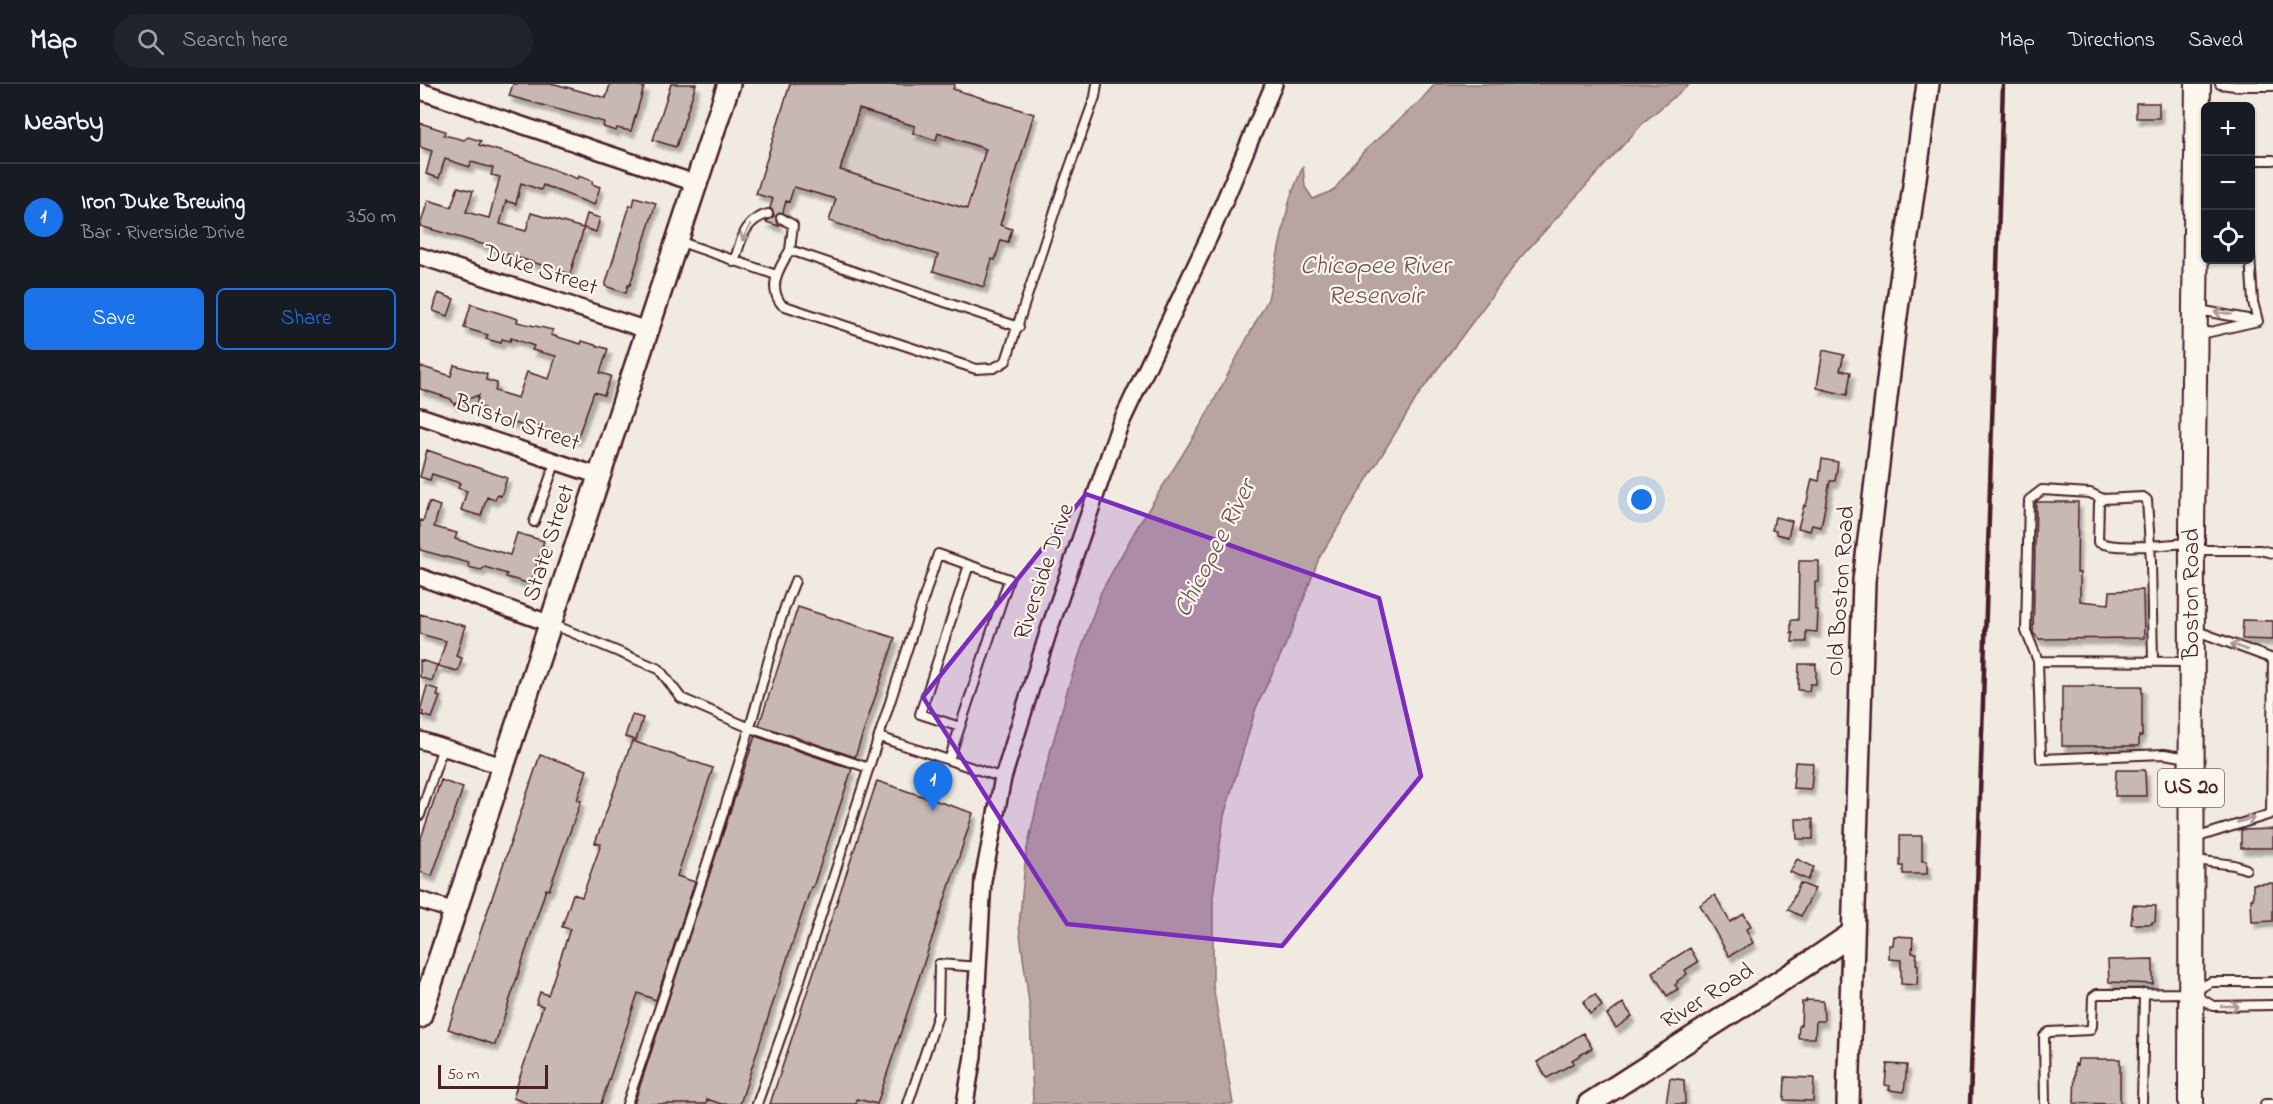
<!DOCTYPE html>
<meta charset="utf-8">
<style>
body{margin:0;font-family:"Indie Flower",sans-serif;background:#20242c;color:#f1f3f6}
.controls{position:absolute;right:18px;top:18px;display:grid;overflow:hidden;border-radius:9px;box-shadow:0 2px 4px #0004}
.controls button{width:54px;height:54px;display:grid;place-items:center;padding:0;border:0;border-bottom:2px solid #363941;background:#171b24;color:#f1f3f6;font:30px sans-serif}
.scale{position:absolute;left:18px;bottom:15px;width:110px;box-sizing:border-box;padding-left:6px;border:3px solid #4a1f2b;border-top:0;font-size:16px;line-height:21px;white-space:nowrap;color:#4a1f2b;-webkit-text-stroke:4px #fbf7ec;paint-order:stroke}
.you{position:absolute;left:1222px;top:416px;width:21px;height:21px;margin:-15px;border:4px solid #fff;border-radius:50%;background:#1a73e8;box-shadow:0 0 0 9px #1a73e833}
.badge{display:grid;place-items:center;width:39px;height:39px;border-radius:50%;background:#1a73e8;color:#fff;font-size:20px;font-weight:700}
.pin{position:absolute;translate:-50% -50px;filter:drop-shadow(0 2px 3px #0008)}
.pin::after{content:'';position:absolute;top:32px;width:21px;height:18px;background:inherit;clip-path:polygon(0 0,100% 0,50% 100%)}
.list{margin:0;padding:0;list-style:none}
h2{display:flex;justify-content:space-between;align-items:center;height:78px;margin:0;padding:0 24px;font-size:26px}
h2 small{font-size:20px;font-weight:400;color:#9ea1a6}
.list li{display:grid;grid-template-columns:39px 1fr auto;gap:18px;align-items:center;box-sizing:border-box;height:108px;padding:0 24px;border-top:2px solid #363941}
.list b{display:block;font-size:22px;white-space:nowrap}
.list p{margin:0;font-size:20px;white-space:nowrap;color:#9ea1a6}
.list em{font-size:20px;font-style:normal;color:#9ea1a6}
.actions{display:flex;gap:12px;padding:18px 24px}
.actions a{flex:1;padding:14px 0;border:2px solid #1a73e8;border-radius:9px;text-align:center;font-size:21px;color:#1a73e8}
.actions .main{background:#1a73e8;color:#fff}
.icon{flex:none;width:33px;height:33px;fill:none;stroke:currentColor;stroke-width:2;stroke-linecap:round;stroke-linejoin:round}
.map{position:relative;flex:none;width:1853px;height:1020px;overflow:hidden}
header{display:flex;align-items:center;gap:36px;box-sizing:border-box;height:84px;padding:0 30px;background:#171b24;border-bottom:2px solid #363941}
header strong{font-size:28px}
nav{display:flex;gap:33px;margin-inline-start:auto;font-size:21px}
.search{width:420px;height:54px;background:#20242c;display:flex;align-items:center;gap:15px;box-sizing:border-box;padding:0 21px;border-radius:33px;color:#9ea1a6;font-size:22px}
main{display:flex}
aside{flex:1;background:#171b24}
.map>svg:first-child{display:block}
.green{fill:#d8ccc6;stroke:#917678;stroke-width:1.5}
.water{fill:#b8a4a2;stroke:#8c6f72;stroke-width:1.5}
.building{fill:#c8b8b3;stroke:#4a1f2b;stroke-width:1.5;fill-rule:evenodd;filter:url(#shadow)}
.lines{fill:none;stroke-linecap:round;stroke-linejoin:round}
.lane-casing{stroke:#4a1f2b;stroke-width:12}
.street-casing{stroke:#4a1f2b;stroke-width:20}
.secondary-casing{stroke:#4a1f2b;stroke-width:26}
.primary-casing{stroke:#4a1f2b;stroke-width:28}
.lane{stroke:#fbf7ec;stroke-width:8}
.street{stroke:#fbf7ec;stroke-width:15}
.secondary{stroke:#fbf7ec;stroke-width:21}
.primary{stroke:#fbf7ec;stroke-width:24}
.rail{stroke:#4a1f2b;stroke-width:4.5}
.oneway{stroke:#ab9695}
.marked{fill:#7b2cbf;fill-opacity:0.2;stroke:#7b2cbf;stroke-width:4.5;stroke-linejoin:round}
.labels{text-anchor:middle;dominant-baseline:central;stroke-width:4.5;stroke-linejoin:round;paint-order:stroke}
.shield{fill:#fbf7ec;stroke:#7f6065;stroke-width:1.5}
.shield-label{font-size:22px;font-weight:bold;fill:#4a1f2b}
.street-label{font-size:24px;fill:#4a1f2b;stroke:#fbf7ec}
.water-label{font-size:26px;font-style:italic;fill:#704e55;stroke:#fbf7ec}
</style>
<header>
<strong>Map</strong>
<div class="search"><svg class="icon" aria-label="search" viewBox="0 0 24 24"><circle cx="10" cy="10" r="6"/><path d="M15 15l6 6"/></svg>Search here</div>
<nav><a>Map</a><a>Directions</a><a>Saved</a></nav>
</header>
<main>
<aside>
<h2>Nearby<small></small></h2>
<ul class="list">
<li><span class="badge">1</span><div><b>Iron Duke Brewing</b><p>Bar · Riverside Drive</p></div><em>350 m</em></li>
</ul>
<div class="actions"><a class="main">Save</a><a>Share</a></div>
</aside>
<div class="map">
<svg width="1853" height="1020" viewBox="0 0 1853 1020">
<defs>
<filter id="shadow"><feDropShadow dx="3.5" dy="6" stdDeviation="1.5" flood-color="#0004"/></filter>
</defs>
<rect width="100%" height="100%" fill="#f0eae0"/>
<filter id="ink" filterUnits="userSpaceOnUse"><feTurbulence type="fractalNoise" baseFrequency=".0167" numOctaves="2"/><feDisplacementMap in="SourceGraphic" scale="12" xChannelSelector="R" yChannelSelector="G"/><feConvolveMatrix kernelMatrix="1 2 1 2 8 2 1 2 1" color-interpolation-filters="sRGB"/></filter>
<g filter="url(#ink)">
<path class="green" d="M439 25 495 42 493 49 515 56 518 49 566 65 547 125 420 86Z"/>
<path class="water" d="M1015 0H1270L1225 37 1100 174 999 310 899 474 872 547 836 624 804 732 793 813V902L813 1020H613L610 927 599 842 606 769 622 698 648 604 681 508 715 447 782 339 848 215 870 114 883 82 885 103 893 115 914 106 943 68 1001 16Z"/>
<path class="building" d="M93 0H135L186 14 190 0H213L224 3 211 47 197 44 196 47 183 43 184 38 89 12Z
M251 0H276L256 63 233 56Z
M370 0H535L533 5 614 30 580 141 592 145 588 158 581 156 575 176 572 175 564 203 513 187 518 171 409 137 416 115 374 103 369 118 366 117 363 128 356 132 359 142 346 138 354 132 353 127 350 124 353 115 336 110ZM439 25 495 42 493 49 516 56 518 49 566 65 547 125 420 86Z
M1716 19H1739V34H1716Z
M0 39 25 47 24 51 44 56 48 53 61 57 59 61 100 73 158 95V92L173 97 172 100 180 103 174 121 123 101 121 106 101 99 96 120 86 117 80 140 106 147 111 129 163 144 167 130 180 134 176 148 164 144 150 190 71 165 72 163 0 142 8 116 31 123 38 103 53 107 46 128 69 134 80 93 71 91 73 84 51 78 50 83 25 75 19 94 6 90 12 67 0 63Z
M215 113 236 119 210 201H208L206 209 185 202 210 121 213 122Z
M18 209 34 215 28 232 13 227Z
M51 220 98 235 97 238 133 246 131 251 161 260 162 257 188 265 180 289 191 292 184 311 174 308 157 355 105 338 104 342 63 328 64 324 56 322 59 311 34 320 31 315 0 305V282L31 292 34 281 67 290 66 296 77 299 75 307 98 314 107 288 129 295 136 272 112 266 114 262 91 254 90 257 82 255 81 259 66 255 68 251 44 244Z
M1403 266 1424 271 1420 286 1431 288 1427 311 1397 304Z
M7 366 87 394 81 412 77 411 75 416 67 413 61 432 41 426 47 407 38 404 40 399 12 390 10 396 0 393Z
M1402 375 1418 378 1415 397H1410L1401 443 1392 441 1390 447 1378 444 1384 421 1386 422 1392 395 1399 397Z
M9 418 20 422 14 443 37 449 35 455 90 471 97 449 124 457 111 500 86 493 87 490 65 483 61 486 48 483 49 479 0 466V436L3 437Z
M1616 418H1658L1657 489H1660V517L1689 520 1690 507 1723 506 1724 554 1619 555 1613 549Z
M1355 433 1372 437 1368 453 1356 450V447L1352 446Z
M1379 477H1399V498H1395V526H1398L1397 548 1386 547V558H1372L1373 549H1371V536H1378Z
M378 523 475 554 435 673 339 641Z
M0 530 45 542 36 572 42 574 38 587 18 582 26 557 0 550Z
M1823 536 1853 537V556L1822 555Z
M0 576 17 581 12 597 0 593Z
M1379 580H1396V600H1390L1389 607 1378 606Z
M7 602 19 606 17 612 20 613 12 634 2 631 3 628 0 627Z
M1642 602H1722V652H1719V662H1642Z
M212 631 223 634 216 656 205 653Z
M335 652 432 685 393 803H391L376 848 320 1020H301L287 1015 286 1020H214Z
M212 657 293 684 257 792 275 798 236 916 218 909 181 1020H110L93 1014 123 922 116 920 120 908 128 911 150 845 142 843 153 810 162 813 181 760 175 759Z
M120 671 167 686 157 716 161 717 129 806 126 805 75 961 28 945Z
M1375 678 1393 679 1391 705 1373 704Z
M1696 686H1725L1726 712H1695Z
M21 696 43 704 12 792 0 788V757Z
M457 697 553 729 539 773 457 1020 437 1015 436 1020H350Z
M1376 735H1393V755H1377Z
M1853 745V764H1821V746Z
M1480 752H1502V777H1507V790H1483V782H1480Z
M1377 775 1394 783 1388 796 1370 788Z
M1380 799 1395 805 1381 832 1368 826Z
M1853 799V837L1832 838 1831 815H1833V800Z
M1295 811 1310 838 1324 830 1331 842 1326 845 1333 859 1309 872 1280 821Z
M1713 821 1736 822 1735 838H1732V840H1711Z
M1474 852 1493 853 1492 869H1497L1496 880 1498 881 1497 901 1481 900V876L1469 875V861H1473Z
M1270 864 1278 878 1265 886 1267 890 1257 897 1258 898 1255 901 1258 905 1247 912 1232 888Z
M1733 875V900L1689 898 1688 876Z
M1175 910 1182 922 1170 930 1163 918Z
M1386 916 1403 917 1404 937H1396L1395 954H1378L1379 941H1381L1382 918H1386Z
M1203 919 1212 932 1196 944 1187 931Z
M1163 949 1172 964 1152 976 1154 979 1127 994 1117 978Z
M1658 975H1700V1020L1654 1019 1655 980 1657 981Z
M1467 980 1487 981 1484 1008 1469 1006 1470 1002 1465 1001Z
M1365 993 1394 994 1393 1017 1364 1016Z
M1250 994 1264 996 1265 1020H1246Z"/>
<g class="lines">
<defs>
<path id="lane" d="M1800 0 1815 2H1853
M1830 76H1853
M361 134 373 141 370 166
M258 157 356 191
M1830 172 1833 218 1838 237
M314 178C321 157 324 136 348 130
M599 243 370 166C359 184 347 203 362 221L556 285 574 284 586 277 643 102 675 13 677 0
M1777 251 1838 237 1779 226
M114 438 136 377
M1774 466H1840L1853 469
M132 540 239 585 261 614 330 644 449 684
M1618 577 1606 547 1609 416 1622 406 1670 409 1683 415
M1733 578 1731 477 1727 416 1723 413 1683 415 1679 419 1678 458C1698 467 1747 460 1770 459
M1767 578 1618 577 1621 675 1744 670 1769 674
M459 653 583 694
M529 676 589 495 549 481 500 630 540 643
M0 731 23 663
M1775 754 1851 730 1853 575 1777 547
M1776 776 1814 781 1826 785
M1775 911 1793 922 1853 921
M207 1020C247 903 286 785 323 666 341 610 352 552 375 497
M337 1020 371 924 518 470 549 481
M488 1020 518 931 519 880 559 883
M1625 1020 1624 952 1629 948 1670 946 1672 942 1673 913 1677 910 1771 909 1791 898H1853
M1722 1020 1724 909
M1845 1020H1853"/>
<path id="street" d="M0 7 275 99
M0 172 227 246
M0 332 179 392
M0 493 131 540
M0 656 82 682
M0 816 35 827
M545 1020 553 972 563 796 583 694 628 549 699 343 790 151 854 0"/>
<path id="secondary" d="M0 933 309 0
M1169 1020 1395 875 1433 849
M1428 1020 1444 497 1474 247 1508 0"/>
<path id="primary" d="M1771 1020 1772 445 1778 0"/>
</defs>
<use href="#lane" class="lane-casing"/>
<use href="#street" class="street-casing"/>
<use href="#secondary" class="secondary-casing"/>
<use href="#primary" class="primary-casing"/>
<use href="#lane" class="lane"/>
<use href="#street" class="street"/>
<use href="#secondary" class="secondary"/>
<use href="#primary" class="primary"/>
<path class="rail" d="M1550 1020 1583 0"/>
</g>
<defs><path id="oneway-shaft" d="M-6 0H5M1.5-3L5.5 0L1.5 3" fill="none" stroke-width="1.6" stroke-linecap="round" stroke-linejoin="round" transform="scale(1.5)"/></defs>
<g class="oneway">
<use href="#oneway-shaft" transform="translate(326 149) rotate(117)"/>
<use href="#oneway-shaft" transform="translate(1803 229) rotate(-171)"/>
<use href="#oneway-shaft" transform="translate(1819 563) rotate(-160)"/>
<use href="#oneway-shaft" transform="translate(1826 736) rotate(-16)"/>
<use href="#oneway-shaft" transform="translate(1810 922)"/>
</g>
</g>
<path class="marked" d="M666 410 959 514 1001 692 862 862 647 840 503 613Z"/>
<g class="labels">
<rect class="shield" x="1738" y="685" width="66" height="38" rx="4.5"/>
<g class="shield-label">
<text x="1771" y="704">US 20</text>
</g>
<g class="street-label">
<text transform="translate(120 187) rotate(18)">Duke Street</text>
<text transform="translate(97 340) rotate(19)">Bristol Street</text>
<text transform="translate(130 459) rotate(-72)">State Street</text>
<text transform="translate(625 488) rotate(-71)">Riverside Drive</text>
<text transform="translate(1422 507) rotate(-86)">Old Boston Road</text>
<text transform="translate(1772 510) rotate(-90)">Boston Road</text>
<text transform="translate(1288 913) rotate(-32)">River Road</text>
</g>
<g class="water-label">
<text x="955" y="183">Chicopee River<tspan x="955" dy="30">Reservoir</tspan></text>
<text transform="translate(796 465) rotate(-63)">Chicopee River</text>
</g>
</g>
</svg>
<div class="controls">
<button>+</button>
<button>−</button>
<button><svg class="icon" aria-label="locate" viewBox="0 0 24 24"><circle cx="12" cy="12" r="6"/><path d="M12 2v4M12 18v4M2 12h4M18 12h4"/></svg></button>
</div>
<div class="scale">50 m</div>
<div class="you"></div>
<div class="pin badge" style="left:513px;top:727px">1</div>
</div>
</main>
